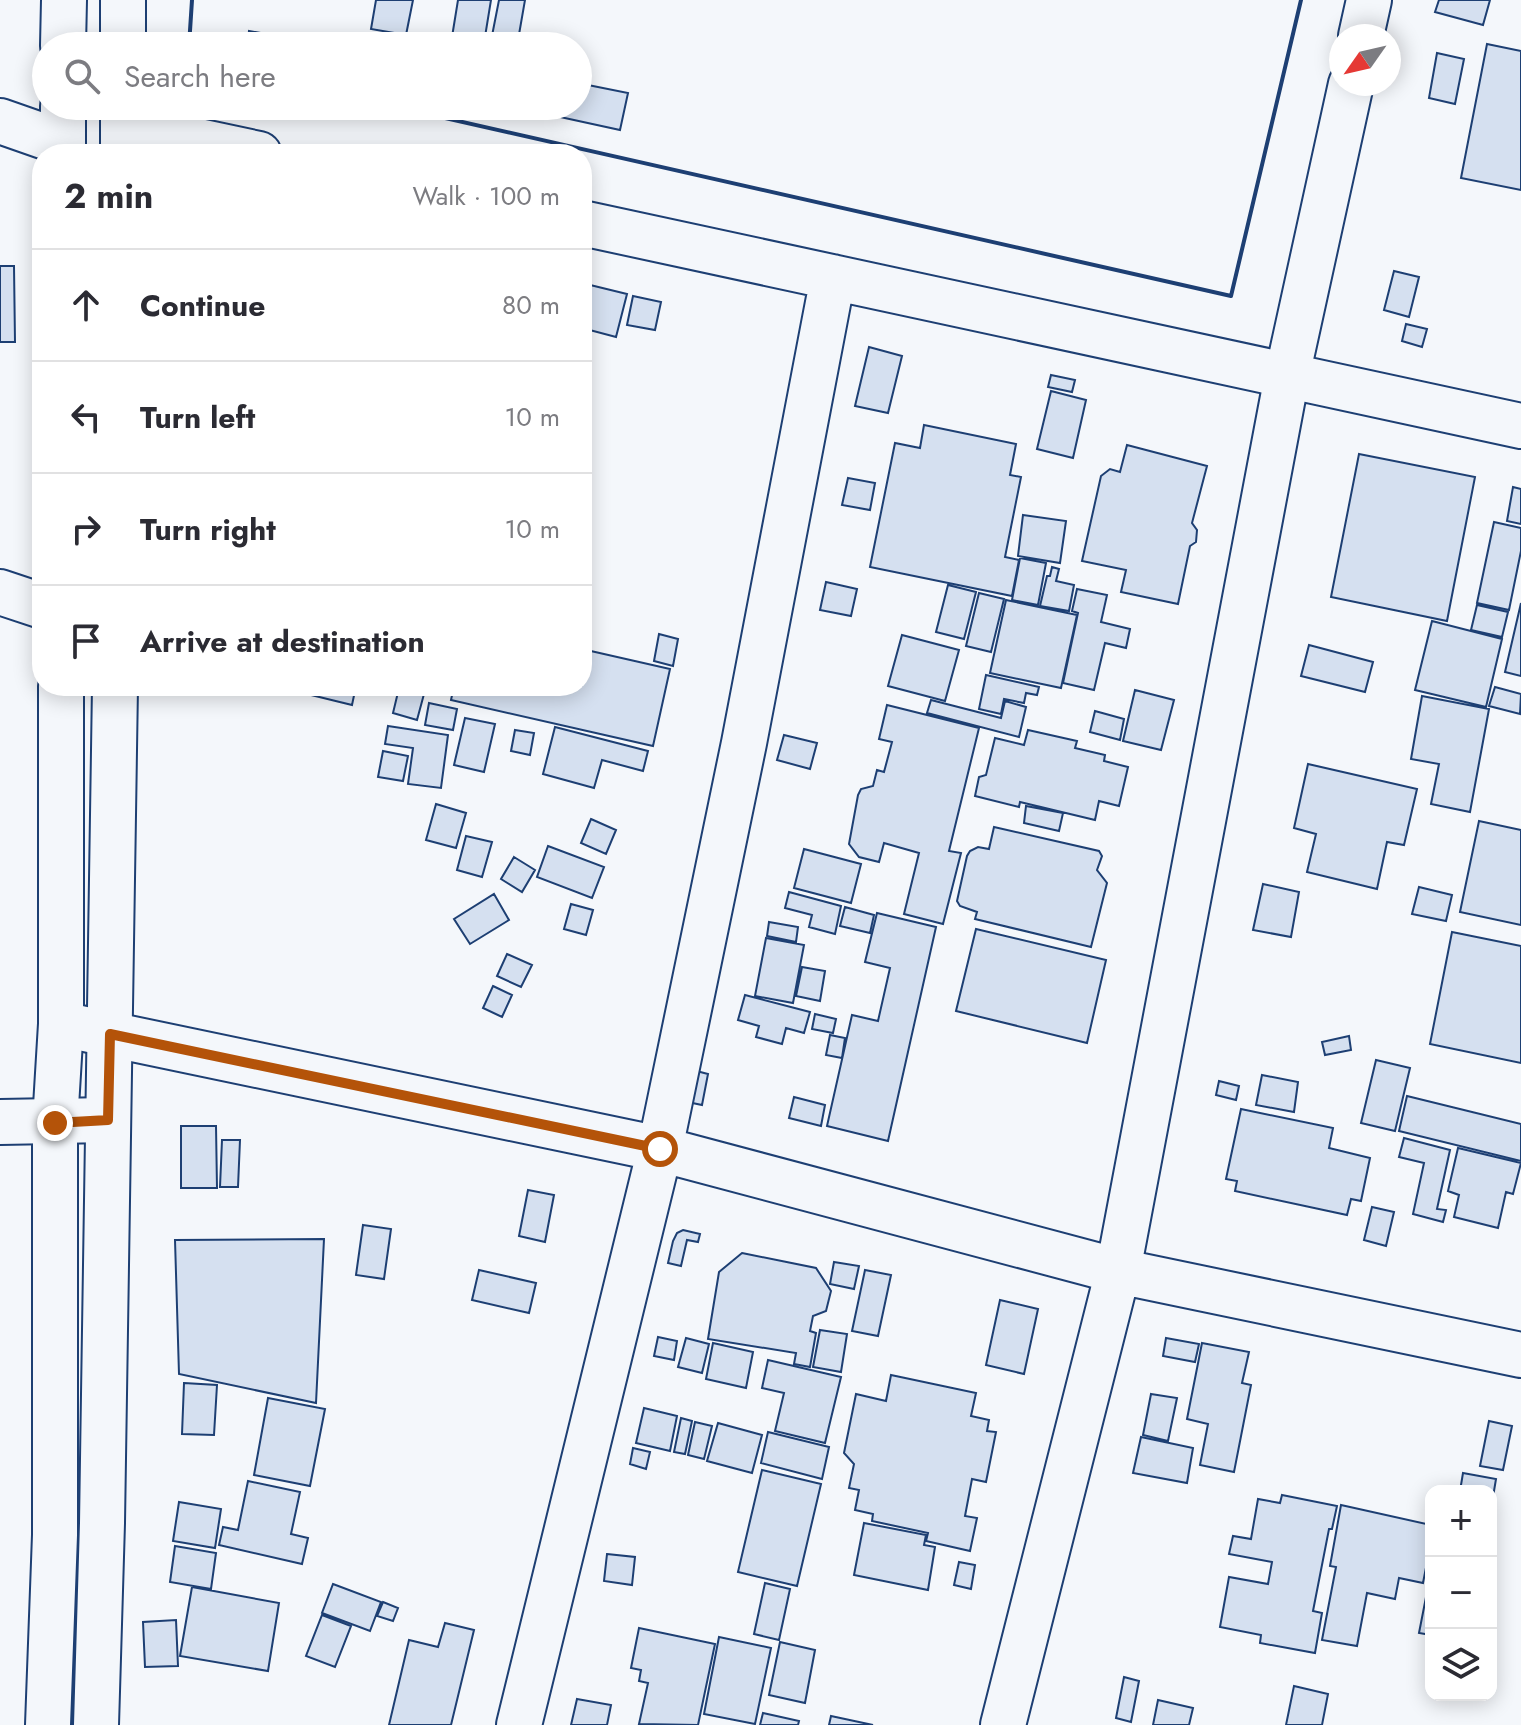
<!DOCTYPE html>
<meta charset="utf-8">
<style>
body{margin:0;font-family:Jost,sans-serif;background:#f2f2f3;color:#2b2b33}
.controls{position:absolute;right:24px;bottom:24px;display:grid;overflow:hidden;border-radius:16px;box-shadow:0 4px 20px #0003}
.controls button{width:72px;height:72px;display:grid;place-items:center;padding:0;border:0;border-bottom:2px solid #e1e1e2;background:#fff;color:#2b2b33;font:40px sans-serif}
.compass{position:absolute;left:1329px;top:24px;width:72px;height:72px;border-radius:50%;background:#fff;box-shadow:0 4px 20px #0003;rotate:236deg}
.stop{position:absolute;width:24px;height:24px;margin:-18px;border:6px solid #b45309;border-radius:50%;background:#fff}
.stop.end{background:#b45309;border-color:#fff;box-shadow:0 2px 8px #0008}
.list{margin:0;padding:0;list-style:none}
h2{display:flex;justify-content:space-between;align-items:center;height:104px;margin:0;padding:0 32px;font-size:34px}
h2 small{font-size:26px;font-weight:400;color:#7c7c81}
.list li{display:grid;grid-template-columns:52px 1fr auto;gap:24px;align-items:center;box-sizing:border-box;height:112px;padding:0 32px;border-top:2px solid #e1e1e2}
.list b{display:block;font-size:30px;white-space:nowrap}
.list em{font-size:26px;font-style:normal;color:#7c7c81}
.icon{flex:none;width:44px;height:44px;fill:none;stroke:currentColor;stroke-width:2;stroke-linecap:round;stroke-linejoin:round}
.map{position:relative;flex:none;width:1521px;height:1725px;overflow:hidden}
.search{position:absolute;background:#fff;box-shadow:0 4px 20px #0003;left:32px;top:32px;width:560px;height:88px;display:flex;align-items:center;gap:20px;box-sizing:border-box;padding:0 28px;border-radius:44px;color:#7c7c81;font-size:30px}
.panel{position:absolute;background:#fff;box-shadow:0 4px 20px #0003;left:32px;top:144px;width:560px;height:552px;border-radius:32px}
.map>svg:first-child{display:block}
.building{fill:#d5e0f0;stroke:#1d3f73;stroke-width:2}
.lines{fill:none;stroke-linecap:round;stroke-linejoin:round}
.street-casing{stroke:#1d3f73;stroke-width:48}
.secondary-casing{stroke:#1d3f73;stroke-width:48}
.street{stroke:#f4f7fb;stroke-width:44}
.secondary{stroke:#f4f7fb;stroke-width:44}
.wall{stroke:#1d3f73;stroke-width:4}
.route{stroke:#b45309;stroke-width:10}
</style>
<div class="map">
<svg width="1521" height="1725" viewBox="0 0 1521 1725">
<rect width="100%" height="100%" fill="#f4f7fb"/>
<path class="building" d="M376 0H413L406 35 371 29Z
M458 0H491L484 43 452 37Z
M499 0H525L517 46H490Z
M1439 0H1490L1483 25 1435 12Z
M249 31 300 40 299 46H247Z
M367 34 397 39 396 46H365Z
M308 37 348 46H306Z
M1487 44 1521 51V190L1461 178Z
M1437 53 1464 59 1455 104 1429 98Z
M578 83 628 93 620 130 528 110 529 106H578Z
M0 266H14L15 342H0Z
M1394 271 1419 277 1409 317 1384 310Z
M582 283 627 294 616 337 582 328Z
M633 296 661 302 655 330 627 325Z
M1406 324 1427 329 1422 347 1402 341Z
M869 347 902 356 888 413 855 406Z
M1051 375 1075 380 1072 392 1048 387Z
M1051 391 1086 400 1073 458 1037 449Z
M924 425 1016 444 1010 475 1021 477 1005 557 1019 560 1012 596 870 567 895 443 920 448Z
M1127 445 1207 466 1192 523 1197 530 1196 542 1190 546 1178 604 1121 592 1126 570 1082 561 1101 476 1110 469 1120 472Z
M1359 454 1475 477 1447 621 1331 597Z
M848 478 875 483 870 510 842 505Z
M1513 487 1521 489V524L1507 521Z
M1023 515 1066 521 1060 563 1018 556Z
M1494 522 1521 528V551L1509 610 1477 603Z
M1020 558 1046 563 1038 605 1012 600Z
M1052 567 1059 569 1056 581 1074 585 1069 611 1040 606 1047 576H1050Z
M826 582 857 589 851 616 820 610Z
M948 585 976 592 964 639 936 632Z
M1077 589 1107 595 1101 622 1130 629 1126 648 1105 643 1094 690 1063 683 1078 613 1072 611Z
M979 593 1004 599 991 652 966 646Z
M1006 600 1077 615 1061 688 990 673Z
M1521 603V676L1505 672Z
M1477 605 1508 612 1502 637 1471 630Z
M1432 621 1502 639 1486 707 1415 690Z
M659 634 678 639 673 666 654 661Z
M902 635 959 650 945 701 888 686Z
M1309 645 1373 662 1365 692 1301 676Z
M582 649 670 669 653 746 451 700 454 686H582Z
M986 675 1039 687 1037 695 1026 693 1024 703 1004 699 1001 714 979 709Z
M309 686H356L352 705 307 694Z
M1495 687 1521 694 1520 714 1489 706Z
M399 688 424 694 417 720 393 713Z
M1135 690 1174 700 1161 750 1123 741Z
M1422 696 1489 709 1470 812 1431 804 1439 764 1411 759Z
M931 700 1001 718 1005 701 1026 707 1019 737 927 713Z
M429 703 457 709 453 730 425 725Z
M887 705 979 728 949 851 961 853 943 924 904 914 919 853 884 843 879 862 859 857 849 844 858 795 861 789 873 786 877 770 884 772 892 742 879 739Z
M1095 711 1124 719 1120 740 1090 732Z
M465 718 495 724 484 772 454 765Z
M388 726 448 735 441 788 408 784 413 748 385 744Z
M555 727 648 751 643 771 602 760 594 788 543 774Z
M515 730 534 733 530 755 511 751Z
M1028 730 1077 741 1075 748 1105 755 1104 761 1128 767 1119 806 1099 801 1095 820 1020 802 1019 807 975 796 979 777 986 775 995 738 1024 745Z
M784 735 817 743 810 769 777 760Z
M383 751 408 756 403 781 378 777Z
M1308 764 1417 789 1404 845 1387 842 1377 889 1307 872 1316 834 1294 828Z
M436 804 466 813 456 848 426 840Z
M1026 806 1063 813 1059 831 1024 823Z
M591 819 616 830 606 854 581 843Z
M1479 821 1521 830V925L1460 912Z
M994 827 1099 851 1102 856 1097 870 1107 883 1091 947 975 919 977 912 960 906 957 901 967 856 970 851 978 847 989 849Z
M466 836 492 842 482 877 457 870Z
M548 846 604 867 592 898 537 877Z
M804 849 861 864 851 903 794 888Z
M514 857 535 870 522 892 501 879Z
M1263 884 1299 892 1291 937 1253 930Z
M1419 887 1452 895 1446 921 1412 914Z
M789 892 841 906 835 934 809 927 812 915 785 908Z
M494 894 509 920 470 944 454 919Z
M571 904 593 910 586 935 564 929Z
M845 907 874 915 870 933 840 926Z
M877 913 936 927 888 1141 827 1126 852 1015 878 1021 890 968 865 962Z
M769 922 798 927 796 942 767 936Z
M976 929 1106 960 1087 1043 956 1011Z
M1452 932 1521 946V1063L1430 1044Z
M766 938 804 945 793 1003 755 996Z
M507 954 532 965 521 987 497 976Z
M802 967 825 971 820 1001 796 996Z
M493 986 512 995 502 1017 483 1008Z
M745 995 810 1012 804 1033 786 1028 782 1044 756 1037 759 1026 738 1020Z
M815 1014 836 1019 833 1033 812 1029Z
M830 1035 845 1038 842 1058 826 1055Z
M1349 1036 1351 1050 1325 1055 1322 1042Z
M1376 1060 1410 1068 1395 1131 1361 1123Z
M685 1068 708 1074 702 1105 678 1100Z
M1262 1075 1298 1082 1294 1112 1256 1105Z
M1219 1081 1239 1086 1236 1100 1216 1095Z
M1407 1096 1521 1124V1161L1399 1131Z
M794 1097 825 1105 821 1126 789 1118Z
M1241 1109 1333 1128 1329 1148 1370 1158 1361 1201 1351 1199 1347 1215 1235 1191 1237 1181 1226 1179Z
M181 1126H216L217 1188H181Z
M1404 1138 1450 1150 1437 1209 1446 1210 1443 1222 1413 1214 1424 1163 1399 1157Z
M222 1140H240L238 1187H220Z
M1458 1148 1521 1163 1513 1194 1506 1192 1498 1228 1454 1217 1459 1195 1448 1191Z
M528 1190 554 1195 545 1242 519 1236Z
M1372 1207 1394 1212 1386 1246 1364 1240Z
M363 1225 391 1229 384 1279 356 1275Z
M683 1230 700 1234 698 1242 687 1240 681 1266 668 1263 673 1241 677 1233Z
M324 1239 316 1403 179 1374 175 1240Z
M742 1253 816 1268 831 1291 826 1311 813 1316 810 1331 816 1333 810 1367 794 1364 796 1353 708 1339 719 1272Z
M834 1262 859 1266 854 1289 830 1284Z
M479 1270 536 1283 529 1313 472 1300Z
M865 1270 891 1275 878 1336 852 1331Z
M1000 1300 1038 1309 1024 1374 986 1365Z
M820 1330 847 1334 841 1372 813 1367Z
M658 1337 677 1341 674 1360 654 1356Z
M686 1338 709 1344 702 1373 678 1367Z
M1166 1338 1199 1344 1195 1362 1163 1356Z
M713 1343 753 1352 746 1388 706 1379Z
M1202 1343 1249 1352 1242 1383 1251 1385 1234 1472 1200 1465 1208 1424 1187 1419Z
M768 1360 841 1377 825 1443 775 1431 784 1393 762 1388Z
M891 1375 976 1393 971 1416 989 1420 987 1431 996 1432 986 1482 972 1479 965 1516 977 1518 970 1551 926 1541 928 1533 872 1521 873 1514 855 1510 859 1490 849 1488 854 1464 844 1453 856 1394 886 1401Z
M184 1383 217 1385 214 1435 182 1434Z
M1151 1394 1177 1398 1168 1441 1143 1435Z
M268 1398 325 1409 310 1486 254 1475Z
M644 1408 677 1416 670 1451 636 1443Z
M681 1418 692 1421 685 1454 674 1452Z
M1489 1421 1512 1426 1503 1470 1480 1466Z
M695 1422 712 1426 704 1459 688 1455Z
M718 1423 762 1435 752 1473 707 1461Z
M768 1432 829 1447 822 1479 761 1463Z
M1141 1437 1193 1448 1187 1483 1133 1473Z
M633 1448 650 1452 646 1469 630 1464Z
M762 1470 821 1484 797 1586 738 1572Z
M1463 1473 1496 1479 1491 1509V1491H1460Z
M248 1481 300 1492 291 1534 308 1538 302 1564 219 1545 223 1527 238 1530Z
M1282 1495 1337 1506 1332 1529H1329L1313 1611 1322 1613 1315 1653 1260 1643 1261 1635 1220 1627 1229 1577 1268 1584 1272 1562 1229 1554 1233 1536 1251 1539 1258 1499 1280 1503Z
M179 1502 221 1509 215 1548 173 1541Z
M1341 1505 1431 1525V1542L1423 1583 1399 1578 1395 1599 1367 1593 1357 1646 1322 1640 1336 1567 1330 1566Z
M864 1523 926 1535 924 1545 935 1547 928 1590 854 1575Z
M175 1546 216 1553 211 1589 170 1582Z
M607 1554 635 1557 632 1585 604 1581Z
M959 1562 975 1565 971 1589 954 1585Z
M765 1583 790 1589 779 1640 754 1634Z
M333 1584 381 1602 370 1631 322 1613Z
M192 1587 279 1603 268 1671 180 1656Z
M1427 1592 1431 1593V1635L1419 1633Z
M383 1602 398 1608 393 1621 377 1616Z
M322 1615 351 1626 335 1667 306 1656Z
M176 1620 178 1666 145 1667 143 1622Z
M445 1623 474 1630 451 1725H389L409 1640 438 1647Z
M639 1628 715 1644 698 1725 639 1724 648 1683 639 1681 641 1670 631 1668Z
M719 1637 771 1648 755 1724 704 1714Z
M780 1642 815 1650 805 1703 769 1695Z
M1124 1677 1139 1681 1131 1722 1116 1718Z
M1294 1686 1328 1694 1322 1725H1286Z
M577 1699 611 1705 607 1725H571Z
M1158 1700 1193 1708 1189 1725H1153Z
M763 1713 799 1721 798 1725H760Z
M831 1716 873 1725H829Z"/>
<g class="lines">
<defs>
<path id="street" d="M1361 36 1369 0
M0 121 63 143
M123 125 259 154
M582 223 1521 426
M0 592 42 606
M61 1024 660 1149 1118 1271 1521 1355
M0 1122 108 1120
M519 1725 660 1149 744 743 833 277
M1003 1725 1118 1271 1287 376 1351 84"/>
<path id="secondary" d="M63 46 64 0
M123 46V0
M63 154V106
M123 154V106
M48 1725 55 1535V1123L61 1024V686
M96 1725 102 1523 115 686"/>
</defs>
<use href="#street" class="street-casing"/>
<use href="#secondary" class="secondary-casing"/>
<use href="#street" class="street"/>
<use href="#secondary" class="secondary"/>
<path class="wall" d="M189 46 192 0
M392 106 1231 296 1301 0"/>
</g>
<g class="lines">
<path class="route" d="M55 1123 108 1120 110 1034 660 1149"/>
</g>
</svg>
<div class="controls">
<button>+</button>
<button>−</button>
<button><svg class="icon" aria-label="layers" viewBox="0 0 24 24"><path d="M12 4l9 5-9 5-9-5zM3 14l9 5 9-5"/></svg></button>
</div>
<svg class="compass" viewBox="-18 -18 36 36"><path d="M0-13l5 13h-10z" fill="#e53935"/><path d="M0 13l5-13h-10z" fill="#7c7c81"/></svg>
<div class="stop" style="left:660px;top:1149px"></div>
<div class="stop end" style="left:55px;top:1123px"></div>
<div class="search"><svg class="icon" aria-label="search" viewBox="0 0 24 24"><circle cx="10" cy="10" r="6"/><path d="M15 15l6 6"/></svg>Search here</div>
<section class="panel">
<h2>2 min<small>Walk · 100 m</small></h2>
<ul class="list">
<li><svg class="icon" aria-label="ahead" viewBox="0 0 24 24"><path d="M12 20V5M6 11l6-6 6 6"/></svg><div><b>Continue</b></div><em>80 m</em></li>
<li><svg class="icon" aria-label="left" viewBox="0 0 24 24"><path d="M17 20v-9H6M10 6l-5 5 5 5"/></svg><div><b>Turn left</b></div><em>10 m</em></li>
<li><svg class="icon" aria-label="right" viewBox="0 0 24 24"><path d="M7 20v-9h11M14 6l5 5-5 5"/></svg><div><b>Turn right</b></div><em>10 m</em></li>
<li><svg class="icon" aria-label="arrive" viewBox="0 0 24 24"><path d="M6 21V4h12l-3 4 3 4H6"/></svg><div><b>Arrive at destination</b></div></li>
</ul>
</section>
</div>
